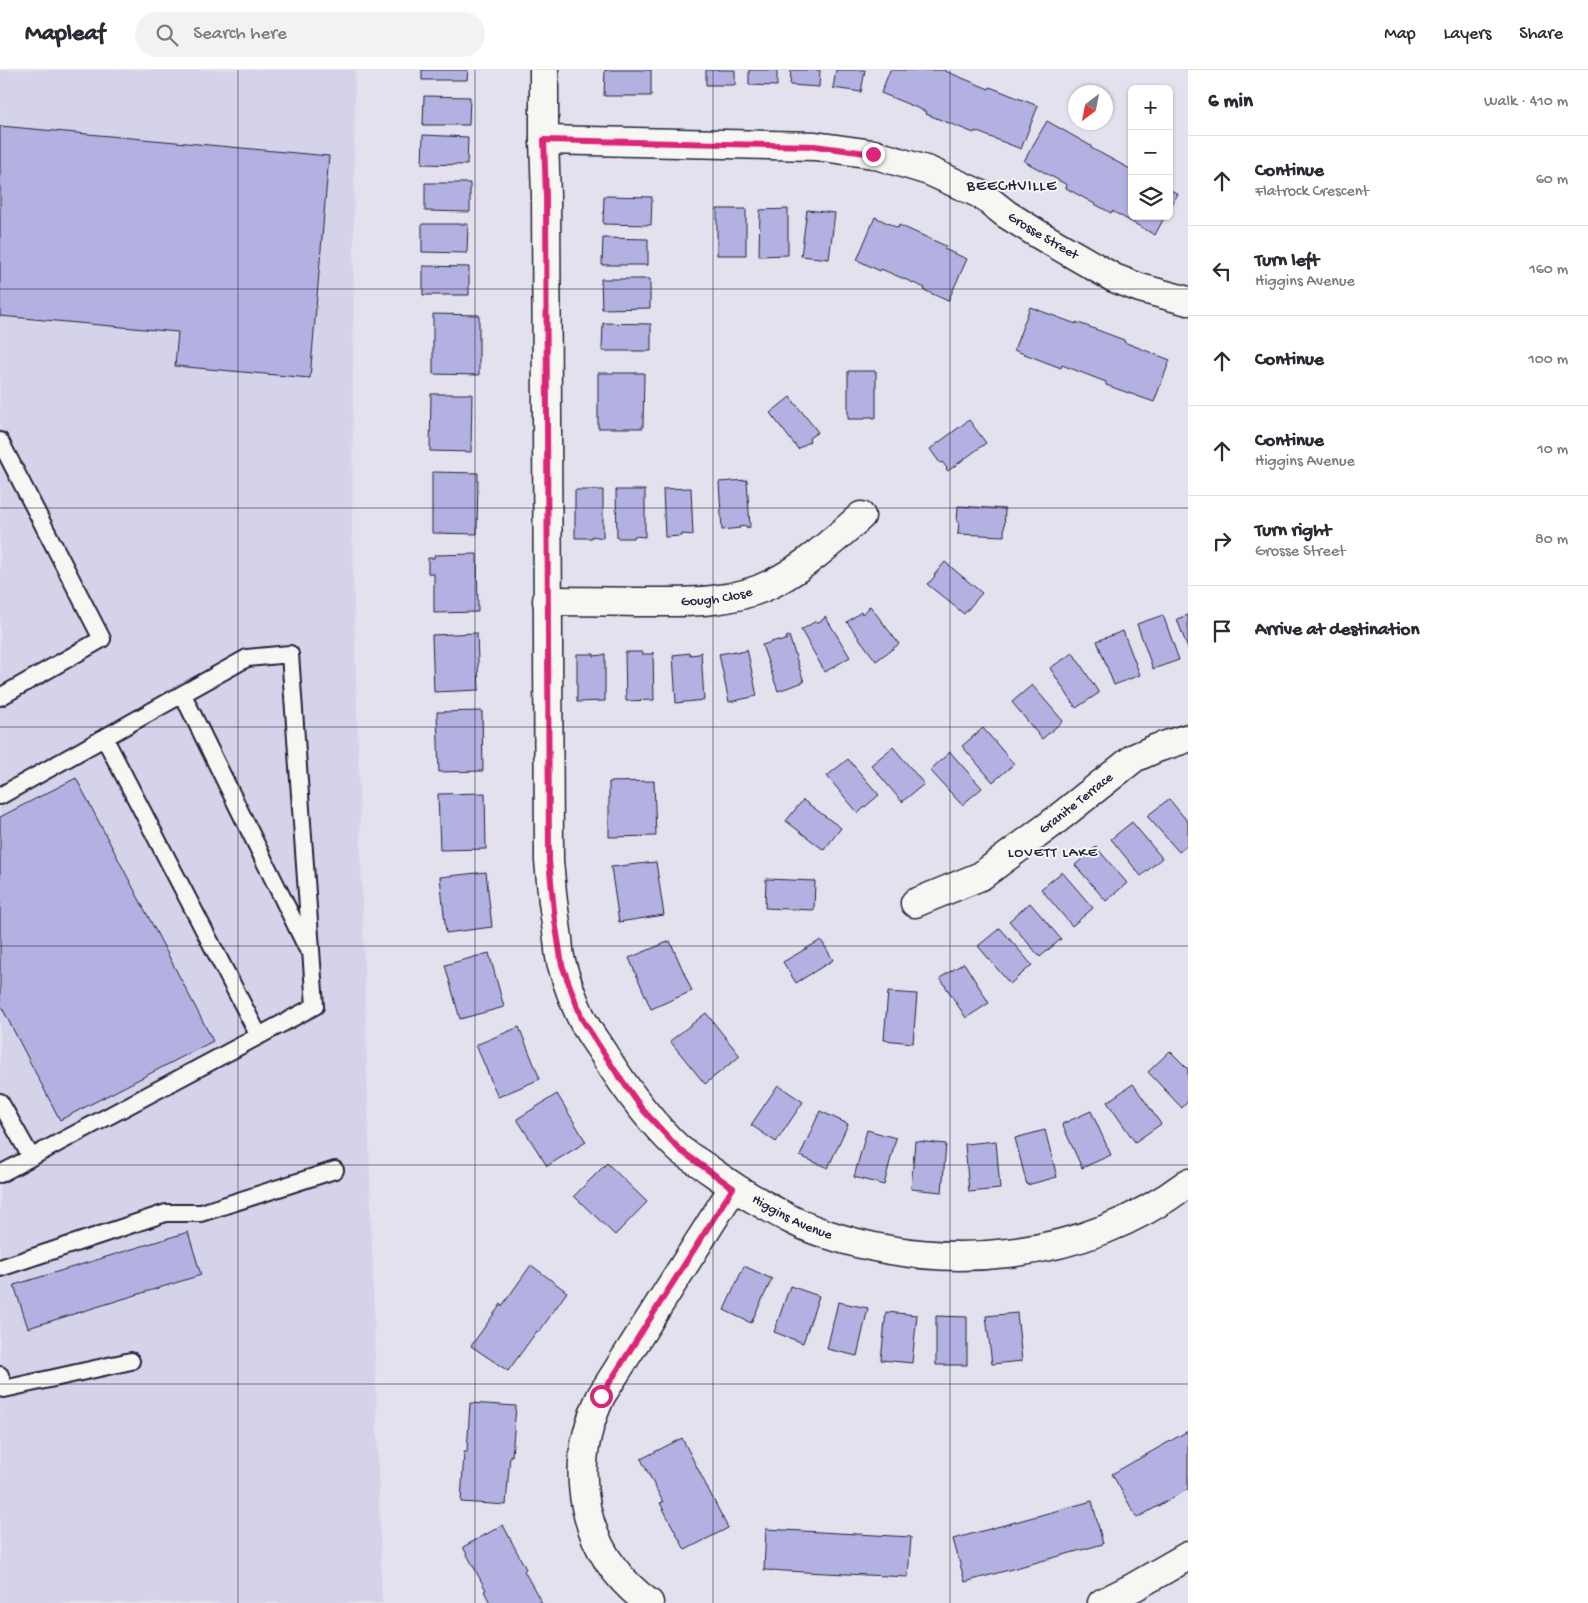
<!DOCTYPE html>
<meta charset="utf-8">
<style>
body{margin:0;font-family:"Gochi Hand",sans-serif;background:#f2f2f3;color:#2b2b33}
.controls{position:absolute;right:15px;top:15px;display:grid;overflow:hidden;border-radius:8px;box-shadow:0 1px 4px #0004}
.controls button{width:45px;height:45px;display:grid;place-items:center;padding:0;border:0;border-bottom:1px solid #e1e1e2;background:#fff;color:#2b2b33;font:25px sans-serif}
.compass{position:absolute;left:1068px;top:15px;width:45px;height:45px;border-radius:50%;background:#fff;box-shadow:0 1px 4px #0004;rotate:212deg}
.stop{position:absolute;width:15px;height:15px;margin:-11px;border:4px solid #db2777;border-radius:50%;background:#fff}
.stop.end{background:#db2777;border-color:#fff;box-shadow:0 1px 5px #0008}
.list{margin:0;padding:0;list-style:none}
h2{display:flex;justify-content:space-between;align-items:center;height:65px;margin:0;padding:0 20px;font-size:21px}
h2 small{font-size:16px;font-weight:400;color:#7c7c81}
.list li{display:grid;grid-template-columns:32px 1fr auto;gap:15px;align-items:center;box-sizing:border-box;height:90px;padding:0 20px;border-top:1px solid #e1e1e2}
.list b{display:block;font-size:19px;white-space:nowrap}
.list p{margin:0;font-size:16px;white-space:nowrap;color:#7c7c81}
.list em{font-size:16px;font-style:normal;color:#7c7c81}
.icon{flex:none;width:28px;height:28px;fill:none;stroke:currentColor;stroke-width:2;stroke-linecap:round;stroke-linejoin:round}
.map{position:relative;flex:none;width:1188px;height:1533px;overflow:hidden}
header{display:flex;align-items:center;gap:30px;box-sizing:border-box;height:70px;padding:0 25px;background:#fff;border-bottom:1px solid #e1e1e2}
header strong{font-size:24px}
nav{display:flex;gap:28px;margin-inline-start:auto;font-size:18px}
.search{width:350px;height:45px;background:#f2f2f3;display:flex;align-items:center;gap:12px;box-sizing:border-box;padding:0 18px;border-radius:28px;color:#7c7c81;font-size:19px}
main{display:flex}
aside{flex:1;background:#fff}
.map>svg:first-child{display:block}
.built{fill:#d4d3ea}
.building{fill:#b3b1e2;stroke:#22223b}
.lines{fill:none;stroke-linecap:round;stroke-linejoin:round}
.lane-casing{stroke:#22223b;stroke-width:20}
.street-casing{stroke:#22223b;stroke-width:31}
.lane{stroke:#f6f6f2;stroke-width:16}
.street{stroke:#f6f6f2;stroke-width:28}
.route{stroke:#db2777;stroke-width:6}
.grid{fill:none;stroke:#22223b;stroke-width:1;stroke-opacity:0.55}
.labels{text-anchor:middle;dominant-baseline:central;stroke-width:4;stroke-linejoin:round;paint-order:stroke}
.street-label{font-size:14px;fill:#22223b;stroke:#f6f6f2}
.neighbourhood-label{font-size:15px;letter-spacing:1px;fill:#22223b;stroke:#f6f6f2}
.quarter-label{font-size:16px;letter-spacing:1px;fill:#22223b;stroke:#f6f6f2}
</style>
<header>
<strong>Mapleaf</strong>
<div class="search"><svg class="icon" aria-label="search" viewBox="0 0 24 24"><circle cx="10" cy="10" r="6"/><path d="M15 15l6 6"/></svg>Search here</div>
<nav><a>Map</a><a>Layers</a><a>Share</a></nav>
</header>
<main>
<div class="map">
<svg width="1188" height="1533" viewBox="0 0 1188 1533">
<rect width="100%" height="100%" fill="#e2e1ed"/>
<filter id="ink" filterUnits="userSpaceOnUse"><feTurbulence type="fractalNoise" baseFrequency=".02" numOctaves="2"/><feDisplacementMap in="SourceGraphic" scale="10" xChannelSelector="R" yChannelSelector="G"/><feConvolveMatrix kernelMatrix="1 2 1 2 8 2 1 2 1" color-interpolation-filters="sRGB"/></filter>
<g filter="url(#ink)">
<path class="built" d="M0 0H355L352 465 382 1533H0Z"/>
<path class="building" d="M422 0H468L467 10H422Z
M605 0H651V26H604Z
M706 0H735V15H706Z
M749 0H777V16L749 15Z
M791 0H820L819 17 790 15Z
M836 0H865L861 22 833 18Z
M890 0H945V1L989 19 990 17 1038 36 1021 79 975 61 974 63 926 44 927 42 881 23Z
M424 26 470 27 469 55H423Z
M1047 51 1091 76V78L1132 100V146H1165L1155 165 1112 141 1111 143 1066 118 1067 115 1024 91Z
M0 56 329 86 310 308 175 296 178 262 0 246Z
M423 65 468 67 467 95 422 94Z
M425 113H470V142L425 141Z
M1169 119 1178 124 1169 139Z
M604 126 652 127 651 155 603 154Z
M717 139H746V185H717Z
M788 139V185L759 186 760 140Z
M807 140 835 143 829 189 801 186Z
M875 147 898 158 899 155 946 176 944 179 967 189 948 231 924 220 925 218 881 199 880 201 857 190Z
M422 154H468L467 183 422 182Z
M603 168 648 169V195H602Z
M423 196 469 197V225H423Z
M601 209H650V238L602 239Z
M1030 237 1076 254V252L1124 270V272L1170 290 1154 332 1106 315V312L1062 295 1061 298 1014 280Z
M433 244 479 245V305L433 304Z
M603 253 651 254V281H602Z
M848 301H876V348H873V347H865V349H848Z
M598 303H644L643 358H598Z
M431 324H472L471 382 430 381Z
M790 327 818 362 809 368 810 371 798 379 770 343Z
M969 350 986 373 948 401 946 399 947 398 942 392 940 393 930 379Z
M432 402 478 403 477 464 432 463Z
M747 410 750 457 747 458V456L739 457 740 458 722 460 719 412Z
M691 418 693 465 682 464V466L665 467 663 419Z
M575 420H603V468L592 466V468H575Z
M616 420H645V467L634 466V468H617Z
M958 436 1005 439 1004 466 957 464 958 463 959 452H957Z
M477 484 478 542 434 543V504L428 503V488H434V485Z
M945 492 982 523 964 544 927 514 929 512H930L935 506 934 505Z
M870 536 899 574 876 591 847 552 861 542 862 544 869 538 868 537Z
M1163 545 1179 590 1153 599 1137 554Z
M1188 545V579L1177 549Z
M825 546 850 587 825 602 801 560 816 551 817 553 825 548Z
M1123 561 1140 605 1114 615 1097 571Z
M477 563 479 620 434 622 432 565Z
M789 566 804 612 778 621 762 575 778 570 779 572 787 569 786 567Z
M747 579 757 626 729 632 719 584 736 581V583L745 581Z
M625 582H642V584H651L653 582 654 630 626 631Z
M701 582 704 630 676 633 673 585 690 583V585L699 584V583Z
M1073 583 1099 623 1076 638 1050 598Z
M577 584H594V586L602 585 605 584V631L577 632Z
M1032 615 1063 651 1042 669 1012 632Z
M482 641 483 701 439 702 437 642Z
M983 658 1014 694 993 712 962 676Z
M893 677 924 714 902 732 871 695Z
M950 682 982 718 962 735 930 700Z
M848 689 879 725 858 743 827 706Z
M76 708 213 971 60 1050 0 934V747Z
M654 711 656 766 609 767V712Z
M485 723 486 779 440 780 438 724Z
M1169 729 1188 752V775L1179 782 1147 746Z
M803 730 841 758 824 780 786 751Z
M1132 752 1162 788 1141 806 1111 769Z
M1096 777 1127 813 1106 831 1075 795Z
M656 792 664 845 619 852 611 797Z
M486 802 492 857 446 863 440 807Z
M1062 802 1093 838 1072 856 1041 819Z
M766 809 815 811 814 840 765 838Z
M1030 833 1061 869 1040 887 1009 851Z
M1000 858 1032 895 1010 914 978 876Z
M821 870 833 890 796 913 783 892Z
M670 871 692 921 651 939 629 888Z
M489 883 504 937 460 949 445 895Z
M964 893 989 933 966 948 940 908Z
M888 922 917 924 913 973 884 970Z
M706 943 740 986 705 1014 670 971Z
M519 957 540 1009 498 1027 476 975Z
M1170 981 1188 999V1031L1182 1038 1148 1002Z
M1133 1014 1161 1054 1135 1072 1107 1032Z
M778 1015 803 1032 776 1072 751 1055Z
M557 1024 586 1072 547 1096 517 1049Z
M820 1041 848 1054 828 1098 800 1086Z
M1091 1041 1111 1085 1082 1098 1062 1054Z
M867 1060 896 1068 884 1115 854 1107Z
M1045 1060 1057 1107 1027 1115 1015 1068Z
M915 1071 946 1074 942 1122 911 1119Z
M996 1071 1000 1119 969 1122 965 1074Z
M607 1093 647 1132 615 1165 574 1126Z
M188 1162 201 1205 28 1258 14 1215Z
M531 1195 567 1222 539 1262 537 1261 508 1301 471 1276 501 1234 502 1236Z
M744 1196 772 1209 751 1253 724 1240Z
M790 1216 819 1226 803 1273 774 1262Z
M838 1232 868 1238 857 1286 827 1279Z
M886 1242 917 1245 912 1293 881 1290Z
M1017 1243 1022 1291 992 1294 986 1246Z
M936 1246 967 1247V1295H936Z
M470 1333 516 1336 512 1386 510 1385 506 1435 461 1432 464 1382H467Z
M1188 1361V1419L1137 1448 1112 1404Z
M682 1368 728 1458 685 1480 660 1433 663 1432 641 1389Z
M1092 1431 1103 1474 965 1512 953 1469Z
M503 1455 526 1499 524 1501 542 1533H490L484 1521 486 1520 463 1477Z
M766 1459 911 1467 908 1507 764 1500Z"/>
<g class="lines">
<defs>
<path id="lane" d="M0 371 102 569 0 627
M183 625 307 878
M105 669 259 966
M0 726 247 588 290 584 315 936 0 1104
M0 1032 31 1087
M0 1198 166 1143H201L335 1100
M0 1305 4 1319 131 1291"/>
<g id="street">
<path id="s1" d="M544 0V70L546 126 549 791C551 817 554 843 558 869 559 878 559 887 562 895 566 910 575 935 582 949 588 962 598 974 605 986 626 1019 650 1052 679 1079 686 1085 694 1089 701 1094 718 1106 734 1118 752 1128 775 1141 798 1155 823 1163 944 1204 1084 1191 1188 1113"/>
<path id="s2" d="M544 70 815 76 873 84 929 101 982 125 1006 144 1038 164 1114 208 1140 218 1188 231"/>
<path id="s3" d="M547 531C576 531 605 531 635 532 681 532 731 535 773 513 806 496 834 470 861 446"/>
<path id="s4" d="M915 833 981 806 1051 754 1134 688 1157 678 1188 668"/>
<path d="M649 1533C581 1483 566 1400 601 1326L733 1118"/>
<path d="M1102 1533 1134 1517 1188 1486"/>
</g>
</defs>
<use href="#lane" class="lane-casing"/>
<use href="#street" class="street-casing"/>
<use href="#lane" class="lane"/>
<use href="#street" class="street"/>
</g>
</g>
<g class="lines" filter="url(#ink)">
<path class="route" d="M601 1326 733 1118 680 1080 643 1040 616 1002 582 949 562 895 555 851 549 791 546 126 544 70 815 76 873 84"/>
</g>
<path class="grid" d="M238 0V1533M475 0V1533M713 0V1533M950 0V1533M0 219H1188M0 438H1188M0 657H1188M0 876H1188M0 1095H1188M0 1314H1188"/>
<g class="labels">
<g class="street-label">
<text stroke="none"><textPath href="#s2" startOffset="520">Grosse Street</textPath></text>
<text stroke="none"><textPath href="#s3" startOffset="170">Gough Close</textPath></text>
<text stroke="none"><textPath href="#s4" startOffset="191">Granite Terrace</textPath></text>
<text stroke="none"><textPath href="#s1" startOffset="1249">Higgins Avenue</textPath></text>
</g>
<g class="neighbourhood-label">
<text x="1053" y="783">LOVETT LAKE</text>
</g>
<g class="quarter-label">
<text x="1012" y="117">BEECHVILLE</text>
</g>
</g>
</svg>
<div class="controls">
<button>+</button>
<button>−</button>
<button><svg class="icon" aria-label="layers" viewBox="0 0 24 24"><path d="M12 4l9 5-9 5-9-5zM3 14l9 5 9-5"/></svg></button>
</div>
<svg class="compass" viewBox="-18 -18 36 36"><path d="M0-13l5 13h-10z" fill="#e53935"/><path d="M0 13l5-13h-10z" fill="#7c7c81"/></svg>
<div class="stop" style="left:601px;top:1326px"></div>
<div class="stop end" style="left:873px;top:84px"></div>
</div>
<aside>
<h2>6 min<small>Walk · 410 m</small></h2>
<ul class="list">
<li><svg class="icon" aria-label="ahead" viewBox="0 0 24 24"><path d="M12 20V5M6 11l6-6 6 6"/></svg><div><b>Continue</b><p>Flatrock Crescent</p></div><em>60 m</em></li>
<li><svg class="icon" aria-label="left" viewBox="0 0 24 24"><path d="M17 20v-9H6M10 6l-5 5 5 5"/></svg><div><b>Turn left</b><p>Higgins Avenue</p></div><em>160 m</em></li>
<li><svg class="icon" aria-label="ahead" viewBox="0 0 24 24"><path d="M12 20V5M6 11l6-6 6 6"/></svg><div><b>Continue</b></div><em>100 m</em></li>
<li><svg class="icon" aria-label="ahead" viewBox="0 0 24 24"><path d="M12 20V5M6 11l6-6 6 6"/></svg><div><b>Continue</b><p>Higgins Avenue</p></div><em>10 m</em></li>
<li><svg class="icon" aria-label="right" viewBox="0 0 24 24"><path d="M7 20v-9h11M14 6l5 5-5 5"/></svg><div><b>Turn right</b><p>Grosse Street</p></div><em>80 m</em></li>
<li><svg class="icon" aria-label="arrive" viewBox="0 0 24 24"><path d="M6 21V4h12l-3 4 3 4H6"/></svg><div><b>Arrive at destination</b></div></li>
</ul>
</aside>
</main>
